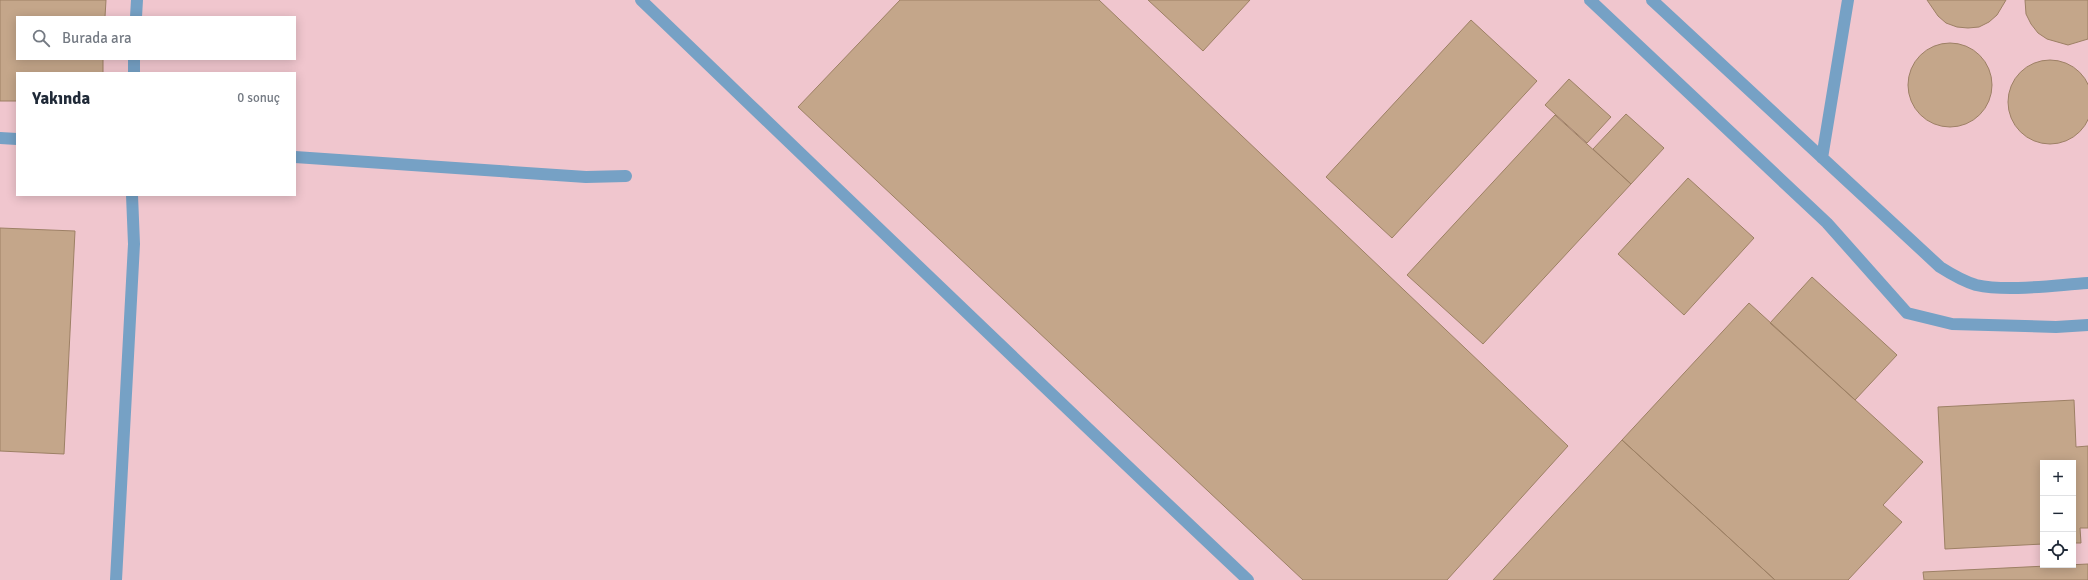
<!DOCTYPE html>
<html lang="tr">
<meta charset="utf-8">
<style>
body{margin:0;font-family:Signika,sans-serif;background:#f6f6f7;color:#1f2937}
.controls{position:absolute;right:12px;bottom:12px;display:grid;overflow:hidden;border-radius:0px;box-shadow:0 2px 10px #0003}
.controls button{width:36px;height:36px;display:grid;place-items:center;padding:0;border:0;border-bottom:1px solid #e0e1e3;background:#fff;color:#1f2937;font:20px sans-serif}
.list{margin:0;padding:0;list-style:none}
h2{display:flex;justify-content:space-between;align-items:center;height:52px;margin:0;padding:0 16px;font-size:17px}
h2 small{font-size:13px;font-weight:400;color:#747a83}
.icon{flex:none;width:22px;height:22px;fill:none;stroke:currentColor;stroke-width:2;stroke-linecap:round;stroke-linejoin:round}
.map{position:relative;flex:none;width:2088px;height:580px;overflow:hidden}
.search{position:absolute;background:#fff;box-shadow:0 2px 10px #0003;left:16px;top:16px;width:280px;height:44px;display:flex;align-items:center;gap:10px;box-sizing:border-box;padding:0 14px;border-radius:0px;color:#747a83;font-size:15px}
.panel{position:absolute;background:#fff;box-shadow:0 2px 10px #0003;left:16px;top:72px;width:280px;height:124px;border-radius:0px}
.map>svg:first-child{display:block}
.built{fill:#f0c6ce;fill-rule:evenodd}
.building{fill:#c4a68a;stroke:#9d8065}
.lines{fill:none;stroke-linecap:round;stroke-linejoin:round}
.lane{stroke:#76a1c5;stroke-width:12}
.street{stroke:#76a1c5;stroke-width:12}
</style>
<div class="map">
<svg width="2088" height="580" viewBox="0 0 2088 580">
<rect width="100%" height="100%" fill="#fdd8df"/>
<path class="built" d="M0 0H2088V580H0ZM17 17H295V59H17ZM17 73H295V195H17ZM2043 463H2073V565H2043Z"/>
<path class="building" d="M0 0H106L105 17H17V59H103V73H17V101H0Z
M900 0H1099L1568 446 1447 580H1303L798 107Z
M1148 0H1250L1203 51Z
M1927 0H2006L1997 15 1989 22 1979 27 1968 28 1957 27 1946 23 1938 16Z
M2025 0H2088V39L2068 45 2047 39 2038 33 2031 24 2026 14Z
M1471 20 1537 81 1392 238 1326 177Z
M1908 85a42 42 0 1 1 84 0a42 42 0 1 1-84 0Z
M2008 102a42 42 0 1 1 84 0a42 42 0 1 1-84 0Z
M1569 79 1611 117 1587 143 1545 105Z
M1626 114 1664 148 1631 184 1593 149Z
M1555 115 1631 184 1483 344 1407 275Z
M1688 178 1754 238 1684 315 1618 254Z
M0 228 75 231 64 454 0 451Z
M1812 277 1897 355 1855 400 1770 323Z
M1749 303 1923 462 1883 505 1902 522 1848 580H1775L1622 440Z
M2074 400 2076 447 2088 446V528H2080L2081 543H2073V463H2043V544L1945 549 1938 407Z
M1622 440 1775 580H1493Z
M2088 564V580H1924L1923 572Z"/>
<g class="lines">
<path class="lane" d="M1652 0 1940 267C1951 274 1963 281 1976 285 2008 292 2055 285 2088 283
M1822 158 1848 0"/>
<path class="street" d="M641 0C843 194 1044 388 1248 580
M1590 0 1827 223 1907 313 1952 324 2056 327 2088 325
M136 17 137 0
M134 73V59
M0 138 17 139
M295 157 586 177 626 176
M116 580 134 244 132 195"/>
</g>
</svg>
<div class="controls">
<button>+</button>
<button>−</button>
<button><svg class="icon" aria-label="locate" viewBox="0 0 24 24"><circle cx="12" cy="12" r="6"/><path d="M12 2v4M12 18v4M2 12h4M18 12h4"/></svg></button>
</div>
<div class="search"><svg class="icon" aria-label="search" viewBox="0 0 24 24"><circle cx="10" cy="10" r="6"/><path d="M15 15l6 6"/></svg>Burada ara</div>
<section class="panel">
<h2>Yakında<small>0 sonuç</small></h2>
<ul class="list">
</ul>
</section>
</div>
